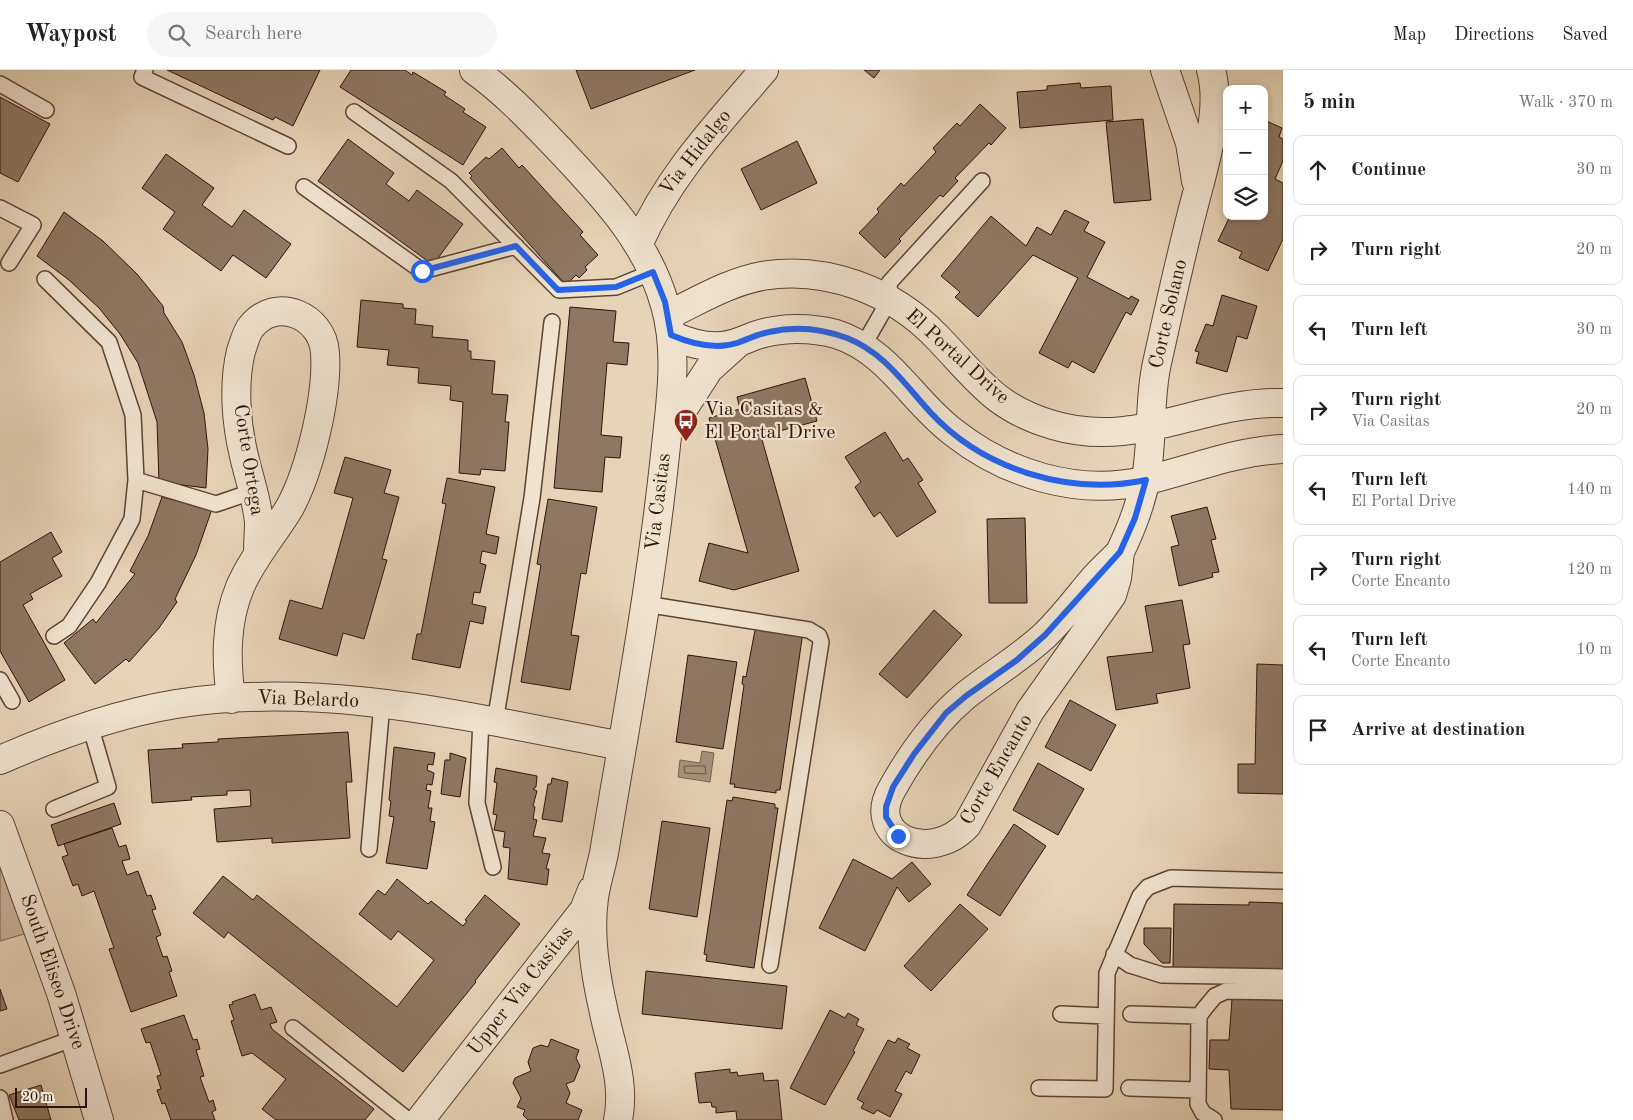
<!DOCTYPE html>
<meta charset="utf-8">
<style>
body{margin:0;font-family:"Old Standard TT",serif;background:#f6f6f6;color:#222}
.controls{position:absolute;right:15px;top:15px;display:grid;overflow:hidden;border-radius:10px;box-shadow:0 2px 8px #0003}
.controls button{width:45px;height:45px;display:grid;place-items:center;padding:0;border:0;border-bottom:1px solid #e0e0e0;background:#fff;color:#222;font:25px sans-serif}
.scale{position:absolute;left:15px;bottom:12px;width:72px;box-sizing:border-box;padding-left:5px;border:2px solid #2e140a;border-top:0;font-size:14px;line-height:18px;white-space:nowrap;color:#2e140a;-webkit-text-stroke:4px #efe3d0;paint-order:stroke}
.stop{position:absolute;width:15px;height:15px;margin:-11px;border:4px solid #2563eb;border-radius:50%;background:#fff}
.stop.end{background:#2563eb;border-color:#fff;box-shadow:0 1px 5px #0008}
.list{margin:0;padding:0;list-style:none}
h2{display:flex;justify-content:space-between;align-items:center;height:65px;margin:0;padding:0 20px;font-size:21px}
h2 small{font-size:16px;font-weight:400;color:#767676}
.list li{display:grid;grid-template-columns:32px 1fr auto;gap:15px;align-items:center;box-sizing:border-box;height:70px;margin:0 10px 10px;padding:0 10px;border:1px solid #e0e0e0;border-radius:10px}
.list b{display:block;font-size:19px;white-space:nowrap}
.list p{margin:0;font-size:16px;white-space:nowrap;color:#767676}
.list em{font-size:16px;font-style:normal;color:#767676}
.icon{flex:none;width:28px;height:28px;fill:none;stroke:currentColor;stroke-width:2;stroke-linecap:round;stroke-linejoin:round}
.map{position:relative;flex:none;width:1283px;height:1050px;overflow:hidden}
header{display:flex;align-items:center;gap:30px;box-sizing:border-box;height:70px;padding:0 25px;background:#fff;border-bottom:1px solid #e0e0e0}
header strong{font-size:24px}
nav{display:flex;gap:28px;margin-inline-start:auto;font-size:18px}
.search{width:350px;height:45px;background:#f6f6f6;display:flex;align-items:center;gap:12px;box-sizing:border-box;padding:0 18px;border-radius:28px;color:#767676;font-size:19px}
main{display:flex}
aside{flex:1;background:#fff}
.map>svg:first-child{display:block}
.green{fill:#c7b399;stroke:#7a6452}
.water{fill:#a7937c;stroke:#77604e}
.lines{fill:none;stroke-linecap:round;stroke-linejoin:round}
.shore{stroke:#6a5443;stroke-width:1}
.building{fill:#8e7863;stroke:#2e140a}
.lane-casing{stroke:#5c4435;stroke-width:18}
.street-casing{stroke:#5c4435;stroke-width:30}
.lane{stroke:#efe3d0;stroke-width:15}
.street{stroke:#efe3d0;stroke-width:28}
.route{stroke:#2563eb;stroke-width:6}
.labels{text-anchor:middle;dominant-baseline:central;stroke-width:4.5;stroke-linejoin:round;paint-order:stroke}
.street-label{font-size:20px;fill:#2e140a;stroke:#efe3d0}
.poi-label{font-size:20px;fill:#2e140a;stroke:#efe3d0;text-anchor:start}
</style>
<header>
<strong>Waypost</strong>
<div class="search"><svg class="icon" aria-label="search" viewBox="0 0 24 24"><circle cx="10" cy="10" r="6"/><path d="M15 15l6 6"/></svg>Search here</div>
<nav><a>Map</a><a>Directions</a><a>Saved</a></nav>
</header>
<main>
<div class="map">
<svg width="1283" height="1050" viewBox="0 0 1283 1050">
<rect width="100%" height="100%" fill="#e6d4b6"/>
<filter id="stains"><feTurbulence type="fractalNoise" baseFrequency=".004" numOctaves="4"/><feColorMatrix values="0 0 0 0 .2 0 0 0 0 .09 0 0 0 0 .02 0 0 0 .5 -.17"/></filter>
<radialGradient id="worn" r=".72"><stop offset=".6" stop-color="#630" stop-opacity="0"/><stop offset="1" stop-color="#630" stop-opacity=".3"/></radialGradient>
<path class="green" d="M0 760 38 860 0 871Z"/>
<path class="water" d="M702 681 714 683 710 712 678 707 680 690 700 693Z"/>
<g class="lines">
<path class="shore" d="M687 696H705L706 704 685 703 684 697Z"/>
</g>
<path class="building" d="M167 0H320L293 56 275 47 273 50Z
M351 0H405L412 5 413 2 446 22 444 25 465 39 463 42 486 57 463 95 340 17Z
M576 0H695L591 39Z
M864 0H880L874 8Z
M1080 13 1081 18 1111 16 1113 50 1020 58 1017 22 1047 20V16Z
M0 27 50 54 18 112 0 103Z
M980 34 1006 58 991 75 989 73 955 108 958 111 943 127 940 125 899 169 901 171 885 188 859 163 879 142 877 139 901 113 904 116 936 82 933 78 957 53 960 56Z
M1143 49 1151 130 1114 133 1106 52Z
M1264 50 1282 58 1279 67 1283 69V91L1275 109 1283 113V169L1268 201 1239 188 1242 182 1218 171 1230 146H1264Z
M348 69 394 103 386 114 409 131 417 120 463 154 433 195 318 111Z
M797 71 817 113 761 140 741 99Z
M502 78 519 98 522 95 583 162 580 165 598 185 585 197 587 200 579 208 576 205 566 215 470 108 472 106 469 103 486 87 489 89Z
M166 84 214 118 202 135 232 157 244 140 291 174 266 208 233 185 221 201 163 159 175 142 142 118Z
M1065 140 1089 152 1084 161 1105 172 1087 207 1129 229 1131 226 1139 230 1131 245 1126 242 1094 303 1072 291 1068 298 1039 283 1078 208 1033 185 978 247 955 227 960 222 941 206 991 146 1026 176 1037 157 1051 165Z
M64 142 103 171 137 204 163 236 164 243 182 272 194 305 204 343 208 379 206 418 159 412 157 352 138 293 120 264 99 238 69 210 37 186Z
M1222 225 1257 236 1247 269 1237 266 1227 302 1196 293 1199 282 1195 281 1206 254 1213 256Z
M361 230 403 234V238L416 239 415 254 433 256 432 267 468 270V281H471V289L495 291 492 324 508 325 505 352H509L505 401 481 399 480 405 459 403 463 332 450 330 451 316 418 313 419 298 387 295 389 280 357 277Z
M570 237 616 241 613 272 629 273 627 295 607 293 601 365 622 367 620 388 605 387 602 422 554 418Z
M805 308 817 351 761 366 799 501 734 520 699 511 709 473 748 483 709 348 740 339 737 327Z
M885 362 903 391 908 388 923 410 918 413 936 442 897 467 880 442 874 447 855 417 861 412 845 387Z
M345 387 391 400 384 423 399 427 382 489 387 490 364 569 343 563 337 586 279 569 290 530 322 539 353 428 334 423Z
M447 408 495 417 486 464 499 467 496 484 482 481 480 493 486 495 480 523 474 522 472 534 486 537 483 554 470 551 460 598 412 589 417 564H421L446 434 442 433Z
M162 427 212 439 196 485 175 529 177 532 159 558 129 592 126 589 95 614 64 573 93 549 96 553 135 504 130 501 148 466Z
M548 429 597 437 586 504 581 503 571 565 579 566 570 620 521 612 541 495 537 494Z
M1207 437 1216 469 1211 470 1219 502 1212 503 1213 507 1179 516 1171 477 1179 475 1171 446Z
M1025 448 1027 533H989L987 449Z
M51 462 62 482 52 488 62 506 30 524 33 529 23 535 65 610 29 632 0 581V492Z
M1182 530 1190 574 1183 575 1190 618 1156 624 1158 633 1116 640 1107 587 1153 582 1145 536Z
M934 540 962 565 907 628 879 604Z
M756 555 803 562 780 720H776V723L734 717 735 714H730L744 615 742 614 743 606 746 607Z
M688 585 737 592 723 679 676 672Z
M1257 594 1283 595V724L1238 723V694H1255Z
M1070 630 1116 655 1091 701 1045 677Z
M348 662 352 712H346L350 768 272 773V768L217 772 214 739 251 736 250 720 227 721V725L191 727 192 730 152 733 148 680 183 678 182 674 218 672V669Z
M394 677 435 683 433 695 428 694 427 700 434 703 432 715 427 714 426 720 431 721 428 738H432L430 751 435 752 427 799 386 793 394 747 389 746 391 731 389 730Z
M450 683 466 688 460 727 441 724 445 690H450Z
M1038 693 1084 719 1058 765 1013 740Z
M496 698 537 706 536 717 533 719 537 721 533 736 535 737 533 749 537 750 533 766 546 768 542 783 550 784 546 799H549L547 815 508 809 510 778 503 777 505 762 494 760 497 745 493 744 497 713 494 712Z
M552 708 568 712 562 752 542 749 548 714H551Z
M733 727 775 734V738H778L754 898 706 891 707 885 704 884 727 730 732 731Z
M114 733 121 754 58 776 51 755Z
M662 751 710 758 697 847 649 839Z
M1014 754 1046 776 1000 846 967 825Z
M112 758 119 777 126 775 130 789 122 791 127 805 138 801 147 826 151 825 156 839 152 840 161 865 156 867 163 887 167 886 172 901 169 902 177 926 131 942 109 879 114 878 94 821 82 826 78 814 73 816 62 787 68 785 64 774Z
M853 789 892 809 912 792 931 814 909 832 897 817 865 881 819 858Z
M223 806 253 830 257 825 397 937 434 890 398 861 391 870 359 844 378 820 385 825 397 809 428 834 431 831 463 856 467 851 465 850 485 825 520 854 475 911 476 912 403 1002 228 862 224 868 193 843Z
M1249 832 1283 833V900L1173 898 1174 834 1249 835Z
M960 834 988 859 931 921 904 896Z
M1144 858H1171L1170 893H1162L1144 874Z
M646 901 787 916 782 959 642 944Z
M0 919 7 939 0 941Z
M255 924 261 940 271 937 277 952 270 954 272 959 374 1039 365 1050H276L262 1039 286 1009 252 983 242 986 231 951 234 950 229 935 233 934 232 932Z
M1232 929 1283 930V1040L1231 1039 1229 1000 1209 999 1210 970H1229Z
M830 940 845 948 848 943 859 949 856 955 864 959 853 981 855 982 825 1035 790 1018Z
M184 945 193 970 197 969 200 979 196 980 204 1006 200 1007 209 1032 213 1030 216 1040 212 1042 215 1050H171L165 1033 162 1034 157 1020 161 1019 157 1006 161 1005 150 972 146 973 141 959Z
M898 968 910 974 907 978 920 985 911 1004 906 1001 895 1021 902 1024 890 1047 877 1040 874 1044 861 1038 864 1033 857 1029 888 970 895 973Z
M551 969 579 980 576 988 580 996 574 1011 566 1014 570 1023 566 1033 582 1040 578 1050H528L523 1045 525 1040 517 1037 521 1028 513 1013 515 1008 531 1001 528 992 533 978 541 975 548 977Z
M730 999V1003L737 1002 738 1006 763 1003 764 1011 778 1010 782 1050H737L736 1041 716 1043V1037H712L711 1032 699 1033 695 1003Z
M41 1015 51 1050H19L9 1025Z"/>
<g class="lines">
<defs>
<path id="lane" d="M145 0 142 7 288 76
M0 14 46 40
M354 42 451 111 559 220 616 217 653 202
M304 117 422 201 516 176
M0 138 33 155 9 193
M45 209 109 272 133 345 136 410 216 434 254 421
M863 276 890 229 889 213 982 111
M645 534 809 560 819 566 821 572 770 895
M54 566 69 556 98 513 132 449 136 410
M0 610 12 631
M481 650 477 733 493 797
M495 652 532 428 552 252
M54 739 108 717 90 655
M369 779 382 634
M1114 884 1130 895 1162 905 1283 907
M1061 944 1106 946
M1131 944 1199 946
M293 958 408 1050
M0 995 75 968
M1039 1018 1105 1019 1107 903 1140 826 1148 817 1171 808 1283 811
M1129 1018 1197 1020
M0 1028 5 1050
M1214 1050 1203 1043 1198 1034 1199 946 1205 938 1215 926 1226 921 1283 922"/>
<path id="street" d="M474 0C506 23 532 51 559 79 603 126 647 171 665 235 679 283 670 336 665 385 651 518 626 651 604 783 601 798 596 813 594 828 589 863 595 903 603 938 610 975 626 1011 618 1050
M1165 0 1190 73 1196 111
M639 173C669 105 716 56 764 0
M668 245C698 231 729 212 762 206 826 195 893 221 937 267 977 308 994 338 1053 355 1137 380 1199 331 1283 333
M671 265C687 272 704 278 722 276 734 275 744 270 754 266 780 257 810 257 836 264 889 281 911 330 953 362 1006 404 1077 426 1144 411 1191 400 1234 381 1283 379
M670 359 709 299 739 272
M1120 482 1117 508 1112 525 1030 641 967 755C931 794 864 768 892 719 911 685 935 651 965 626 991 605 1019 589 1044 566 1061 550 1076 530 1091 512 1100 501 1111 492 1120 482 1135 451 1147 418 1149 384 1152 353 1150 324 1157 293 1169 239 1181 184 1195 131 1205 93 1222 38 1211 0
M231 629C226 591 225 553 240 517 253 487 274 464 290 437 310 400 328 325 325 283 323 246 276 225 251 257 246 263 244 273 241 281 233 314 236 353 244 386 249 408 257 430 259 452 259 462 258 473 258 483
M0 690C57 665 115 644 176 634 325 610 476 649 622 676
M0 755 61 923 99 1050
M420 1050 584 840 592 820"/>
</defs>
<use href="#lane" class="lane-casing"/>
<use href="#street" class="street-casing"/>
<use href="#lane" class="lane"/>
<use href="#street" class="street"/>
</g>
<g class="lines">
<path class="route" d="M422 201 516 176 558 220 616 217 653 202 665 232 671 265C692 274 715 280 737 273 748 269 758 264 769 262 795 256 823 259 847 268 885 283 905 315 931 343 984 400 1070 426 1146 410L1135 448 1120 482 1045 565 1017 590 966 626 946 643 914 684 893 717 886 737V747L898 766"/>
</g>
<defs>
<symbol id="bus-pin" viewBox="-11 -11 22 30"><path d="M0 17L-7.5 6A9.5 9.5 0 1 1 7.5 6Z" fill="#8f2418" stroke="#efe3d0"/><path d="M-5-6H5V4H4V6H2V4H-2V6H-4V4H-5ZM-3.5-4V0h7V-4ZM-3.5 1.2v1.5H-2V1.2ZM2 1.2v1.5H3.5V1.2Z" fill="#fff"/></symbol>
</defs>
<g fill-rule="evenodd">
<use href="#bus-pin" x="672" y="337" width="28" height="38"/>
</g>
<g class="labels">
<g class="street-label">
<text transform="translate(696 83) rotate(-52)">Via Hidalgo</text>
<text transform="translate(1169 244) rotate(-77)">Corte Solano</text>
<text transform="translate(957 287) rotate(42)">El Portal Drive</text>
<text transform="translate(248 390) rotate(81)">Corte Ortega</text>
<text transform="translate(659 432) rotate(-83)">Via Casitas</text>
<text transform="translate(308 630) rotate(2)">Via Belardo</text>
<text transform="translate(997 700) rotate(-60)">Corte Encanto</text>
<text transform="translate(52 902) rotate(71)">South Eliseo Drive</text>
<text transform="translate(521 921) rotate(-52)">Upper Via Casitas</text>
</g>
<g class="poi-label">
<text x="704" y="340">Via Casitas &amp;<tspan x="704" dy="23">El Portal Drive</tspan></text>
</g>
</g>
<rect width="100%" height="100%" filter="url(#stains)"/>
<rect width="100%" height="100%" fill="url(#worn)"/>
</svg>
<div class="controls">
<button>+</button>
<button>−</button>
<button><svg class="icon" aria-label="layers" viewBox="0 0 24 24"><path d="M12 4l9 5-9 5-9-5zM3 14l9 5 9-5"/></svg></button>
</div>
<div class="scale">20 m</div>
<div class="stop" style="left:422px;top:201px"></div>
<div class="stop end" style="left:898px;top:766px"></div>
</div>
<aside>
<h2>5 min<small>Walk · 370 m</small></h2>
<ul class="list">
<li><svg class="icon" aria-label="ahead" viewBox="0 0 24 24"><path d="M12 20V5M6 11l6-6 6 6"/></svg><div><b>Continue</b></div><em>30 m</em></li>
<li><svg class="icon" aria-label="right" viewBox="0 0 24 24"><path d="M7 20v-9h11M14 6l5 5-5 5"/></svg><div><b>Turn right</b></div><em>20 m</em></li>
<li><svg class="icon" aria-label="left" viewBox="0 0 24 24"><path d="M17 20v-9H6M10 6l-5 5 5 5"/></svg><div><b>Turn left</b></div><em>30 m</em></li>
<li><svg class="icon" aria-label="right" viewBox="0 0 24 24"><path d="M7 20v-9h11M14 6l5 5-5 5"/></svg><div><b>Turn right</b><p>Via Casitas</p></div><em>20 m</em></li>
<li><svg class="icon" aria-label="left" viewBox="0 0 24 24"><path d="M17 20v-9H6M10 6l-5 5 5 5"/></svg><div><b>Turn left</b><p>El Portal Drive</p></div><em>140 m</em></li>
<li><svg class="icon" aria-label="right" viewBox="0 0 24 24"><path d="M7 20v-9h11M14 6l5 5-5 5"/></svg><div><b>Turn right</b><p>Corte Encanto</p></div><em>120 m</em></li>
<li><svg class="icon" aria-label="left" viewBox="0 0 24 24"><path d="M17 20v-9H6M10 6l-5 5 5 5"/></svg><div><b>Turn left</b><p>Corte Encanto</p></div><em>10 m</em></li>
<li><svg class="icon" aria-label="arrive" viewBox="0 0 24 24"><path d="M6 21V4h12l-3 4 3 4H6"/></svg><div><b>Arrive at destination</b></div></li>
</ul>
</aside>
</main>
